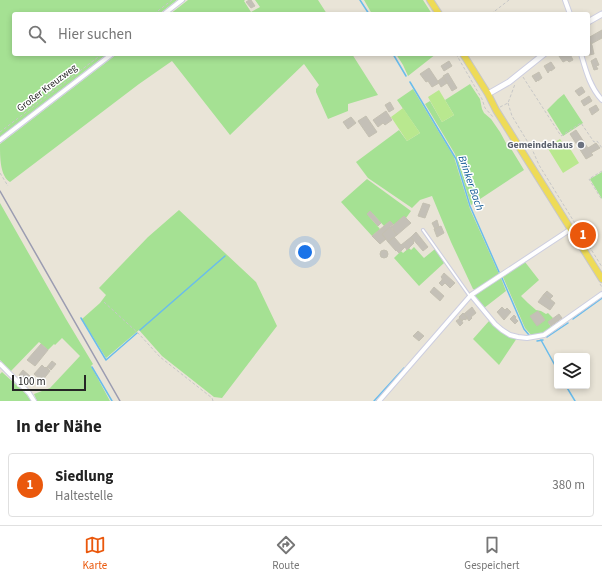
<!DOCTYPE html>
<html lang="de">
<meta charset="utf-8">
<style>
body{margin:0;font-family:"Source Sans 3",sans-serif;background:#f2f2f2;color:#222}
.controls{position:absolute;right:12px;bottom:12px;display:grid;overflow:hidden;border-radius:4px;box-shadow:0 2px 6px #0003}
.controls button{width:36px;height:36px;display:grid;place-items:center;padding:0;border:0;border-bottom:1px solid #e0e0e0;background:#fff;color:#222;font:20px sans-serif}
.scale{position:absolute;left:12px;bottom:10px;width:74px;box-sizing:border-box;padding-left:4px;border:2px solid #262626;border-top:0;font-size:11px;line-height:14px;white-space:nowrap;color:#262626;-webkit-text-stroke:3px #fff;paint-order:stroke}
.you{position:absolute;left:305px;top:252px;width:14px;height:14px;margin:-10px;border:3px solid #fff;border-radius:50%;background:#1a73e8;box-shadow:0 0 0 6px #1a73e833}
.badge{display:grid;place-items:center;width:26px;height:26px;border-radius:50%;background:#ea580c;color:#fff;font-size:13px;font-weight:700}
.pin{position:absolute;translate:-50% -50%;border:2px solid #fff;box-shadow:0 1px 4px #0006}
.list{margin:0;padding:0;list-style:none}
h2{display:flex;justify-content:space-between;align-items:center;height:52px;margin:0;padding:0 16px;font-size:17px}
h2 small{font-size:13px;font-weight:400;color:#767676}
.list li{display:grid;grid-template-columns:26px 1fr auto;gap:12px;align-items:center;box-sizing:border-box;height:64px;margin:0 8px 8px;padding:0 8px;border:1px solid #e0e0e0;border-radius:4px}
.list b{display:block;font-size:15px;white-space:nowrap}
.list p{margin:0;font-size:13px;white-space:nowrap;color:#767676}
.list em{font-size:13px;font-style:normal;color:#767676}
.icon{flex:none;width:22px;height:22px;fill:none;stroke:currentColor;stroke-width:2;stroke-linecap:round;stroke-linejoin:round}
.map{position:relative;flex:none;width:602px;height:401px;overflow:hidden}
.search{position:absolute;background:#fff;box-shadow:0 2px 6px #0003;left:12px;right:12px;top:12px;height:44px;display:flex;align-items:center;gap:10px;box-sizing:border-box;padding:0 14px;border-radius:4px;color:#767676;font-size:15px}
.sheet{height:124px;background:#fff}
nav{display:flex;justify-content:space-around;align-items:center;box-sizing:border-box;height:56px;border-top:1px solid #e0e0e0;background:#fff;font-size:11px;color:#767676}
nav a{display:grid;justify-items:center;gap:2px}
nav .on{color:#ea580c}
.map>svg:first-child{display:block}
.green{fill:#a5e193}
.pitch{fill:#b9e88f}
.lines{fill:none;stroke-linecap:round;stroke-linejoin:round}
.stream{stroke:#69bcec;stroke-width:1.5}
.building{fill:#c4c0b7;stroke:#c4c0b2}
.service-casing{stroke:#cdcee0;stroke-width:4}
.minor-casing{stroke:#cdcee0;stroke-width:6}
.tertiary-casing{stroke:#cdcee0;stroke-width:7}
.primary-casing{stroke:#c7c7c7;stroke-width:8}
.path{stroke:#c7c7c7;stroke-width:1;stroke-dasharray:3 2;stroke-linecap:butt}
.service{stroke:#fff;stroke-width:2}
.minor{stroke:#fff;stroke-width:4}
.tertiary{stroke:#fff;stroke-width:5}
.primary{stroke:#eedb57;stroke-width:6}
.rail{stroke:#9b9cb1;stroke-width:1.5}
.worship-dot{fill:#6b7280;stroke:#fff;stroke-width:1.5}
.labels{text-anchor:middle;dominant-baseline:central;stroke-width:3;stroke-linejoin:round;paint-order:stroke}
.street-label{font-size:10px;fill:#262626;stroke:#fff}
.worship-label{font-size:10px;font-weight:bold;fill:#5b616d;stroke:#fff;text-anchor:end}
.water-label{font-size:11px;font-style:italic;fill:#0e5793;stroke:#fff}
</style>
<div class="map">
<svg width="602" height="401" viewBox="0 0 602 401">
<rect width="100%" height="100%" fill="#e9e4d7"/>
<path class="green" d="M0 0H177L159 14H14V54H107L0 137Z
M188 0H245L244 1 251 12 260 7 255 0H318L327 14H170Z
M364 0H423L432 14H372Z
M117 54H352L378 95 348 104V111L328 119 316 92V89L319 85 304 64 230 135 172 61 139 84 10 182C0 176 0 157 0 144Z
M396 54H436L408 76 403 65Z
M470 84 480 99 482 109 484 113 491 119 500 132 506 143 510 147 524 170 471 205 455 154 425 104 430 101 442 122 454 115 445 100Z
M413 89 454 157 470 209 499 274 475 290 473 289 451 242 432 196 420 200 412 208 368 178 356 162 399 130 407 141 420 133 397 100Z
M564 94 583 123 563 136 547 110 558 99Z
M602 172V199L590 179Z
M367 179 411 211 406 218 404 216 394 225 390 221 384 226 370 211 367 214 380 229 372 236 341 202Z
M0 203 66 319 93 364 91 366 110 401H37L34 394 50 388 80 356 62 338 55 345 54 344 48 350 39 342 11 371 0 360Z
M179 210 256 282 277 326 222 398 214 397 162 356 139 330 106 358 82 319 100 303 106 295 99 288 148 237Z
M414 247 423 257 424 258 435 249 444 263 419 286 394 258 401 251 403 253 409 248 411 250Z
M525 262 539 280 521 296 528 303 536 310 541 311 546 314 548 313 553 318 548 322 551 327C545 333 540 334 532 336L525 328 503 277Z
M501 278 506 291 484 308 474 296Z
M489 321C498 329 505 335 517 338L499 365 473 339Z
M2 372 26 394 31 401H0V374Z"/>
<path class="pitch" d="M439 90 454 115 442 122 428 97Z
M403 108 420 133 407 141 391 117Z
M560 139 566 148 569 147 579 163 563 173 547 147Z"/>
<g class="lines">
<path class="stream" d="M360 0 369 14
M393 54 406 76
M410 82 456 159 470 206 499 272
M502 278 524 329 529 335
M81 318 106 360 137 333
M573 319 602 298
M140 330 225 256
M547 337 568 323
M541 340 557 369
M537 341 543 340
M92 367 112 401
M566 386 575 401
M374 401 404 368"/>
</g>
<path class="building" d="M249 0H251L255 6 251 8 246 2Z
M602 30V38L591 44 588 38Z
M588 41H589L592 45 594 54 589 55 588 52Z
M563 54H570L573 60 569 62 567 60 563 62 559 56Z
M596 58 599 65 596 66 598 69 594 70 591 61Z
M449 61 452 66 444 71 441 66Z
M551 62 555 68 551 71 550 70 548 73 544 66Z
M429 68 439 83 432 87 428 81 426 82 420 74Z
M539 72 542 78 538 81V80L536 82 532 76Z
M448 73 457 88 452 91 443 76Z
M443 77 447 83 441 87 438 81Z
M581 87H582L585 92 579 96 575 91Z
M589 96 592 101 584 106 581 101Z
M390 102 394 109 389 112 385 105Z
M596 105 599 110 592 115 589 109Z
M386 111 392 120 385 125 383 123 378 127 373 120Z
M366 116 377 132 369 137 358 121Z
M351 117 356 123 348 129 343 122Z
M576 130 588 148 596 143 600 148 591 153 593 155 586 159 570 134Z
M423 203 430 205 425 218 418 216Z
M370 211 381 223 378 226 367 214Z
M404 216 411 223 397 235 391 227Z
M437 220 439 227 435 229 432 223Z
M390 221 393 224 382 234 386 239 380 244 372 236Z
M441 226 444 233 437 237 434 229Z
M390 227 397 235 388 242 382 234Z
M416 232 428 247 423 251 411 237Z
M394 237 401 245 411 237 414 241 413 242 414 243 407 250 405 247 399 253 396 250V251L388 242Z
M380 254a4 4 0 1 1 8 0a4 4 0 1 1-8 0Z
M444 273 455 283 450 288 445 283 442 286 439 283 442 280V278L441 277Z
M434 287 444 296 440 301 430 292Z
M547 291 553 296 550 299 544 294Z
M544 294 555 303 550 310 538 302Z
M472 307 476 313 471 317 472 318 469 321 464 314Z
M502 307 505 310 507 308 511 312 504 320 497 312Z
M538 311 545 320 537 326 530 316Z
M463 313 468 318 465 320 464 319 462 321 459 317Z
M559 314 562 318 551 326 548 322Z
M514 315 516 317 515 318 518 321 515 324 510 319Z
M460 318 463 323 460 326 456 321Z
M418 331 424 336 419 341 413 336Z
M41 344 48 350 35 366 27 360Z
M52 361 56 364 51 370 47 367Z
M42 365 45 368 46 367 50 371 42 381 34 374Z
M23 370 30 376 26 381 19 375Z"/>
<g class="lines">
<defs>
<path id="service" d="M423 230 469 295"/>
<path id="minor" d="M565 0 570 14
M164 14 182 0
M581 54C586 71 590 87 602 100
M0 140 112 54
M471 295 495 324 502 330 510 335 518 337 527 338 544 335 602 294
M0 364 29 393 34 401
M379 401 471 295 571 229"/>
<path id="tertiary" d="M588 22 602 14
M488 94 509 82 544 54"/>
<path id="primary" d="M430 0 439 14
M463 54 488 94 496 110 602 279"/>
</defs>
<use href="#service" class="service-casing"/>
<use href="#minor" class="minor-casing"/>
<use href="#tertiary" class="tertiary-casing"/>
<use href="#primary" class="primary-casing"/>
<path class="path" d="M154 14 172 0
M491 14 509 0
M456 54 482 99 485 108 494 118
M523 77 561 136 581 123 594 142 597 141 602 148
M508 103 512 116 532 149 539 165 602 267
M500 107 508 103 515 84
M0 132 102 54
M602 171 589 179 602 200
M0 173 8 186
M600 284 602 287
M104 302 139 334 160 357 212 398 213 401"/>
<use href="#service" class="service"/>
<use href="#minor" class="minor"/>
<use href="#tertiary" class="tertiary"/>
<use href="#primary" class="primary"/>
<path class="rail" d="M0 191 120 401"/>
</g>
<circle class="worship-dot" cx="581" cy="145" r="4"/>
<g class="labels">
<g class="street-label">
<text transform="translate(47 88) rotate(-37)">Großer Kreuzweg</text>
</g>
<g class="worship-label">
<text x="573" y="145">Gemeindehaus</text>
</g>
<g class="water-label">
<text transform="translate(471 183) rotate(71)">Brinker Bach</text>
</g>
</g>
</svg>
<div class="controls">
<button><svg class="icon" aria-label="layers" viewBox="0 0 24 24"><path d="M12 4l9 5-9 5-9-5zM3 14l9 5 9-5"/></svg></button>
</div>
<div class="scale">100 m</div>
<div class="you"></div>
<div class="pin badge" style="left:583px;top:235px">1</div>
<div class="search"><svg class="icon" aria-label="search" viewBox="0 0 24 24"><circle cx="10" cy="10" r="6"/><path d="M15 15l6 6"/></svg>Hier suchen</div>
</div>
<section class="sheet">
<h2>In der Nähe<small></small></h2>
<ul class="list">
<li><span class="badge">1</span><div><b>Siedlung</b><p>Haltestelle</p></div><em>380 m</em></li>
</ul>
</section>
<nav>
<a class="on"><svg class="icon" aria-label="map" viewBox="0 0 24 24"><path d="M3 6l6-2 6 2 6-2v14l-6 2-6-2-6 2zM9 4v14M15 6v14"/></svg>Karte</a>
<a><svg class="icon" aria-label="directions" viewBox="0 0 24 24"><path d="M12 3l9 9-9 9-9-9zM9 14v-3h6M13 9l2 2-2 2"/></svg>Route</a>
<a><svg class="icon" aria-label="saved" viewBox="0 0 24 24"><path d="M7 4h10v16l-5-4-5 4z"/></svg>Gespeichert</a>
</nav>
